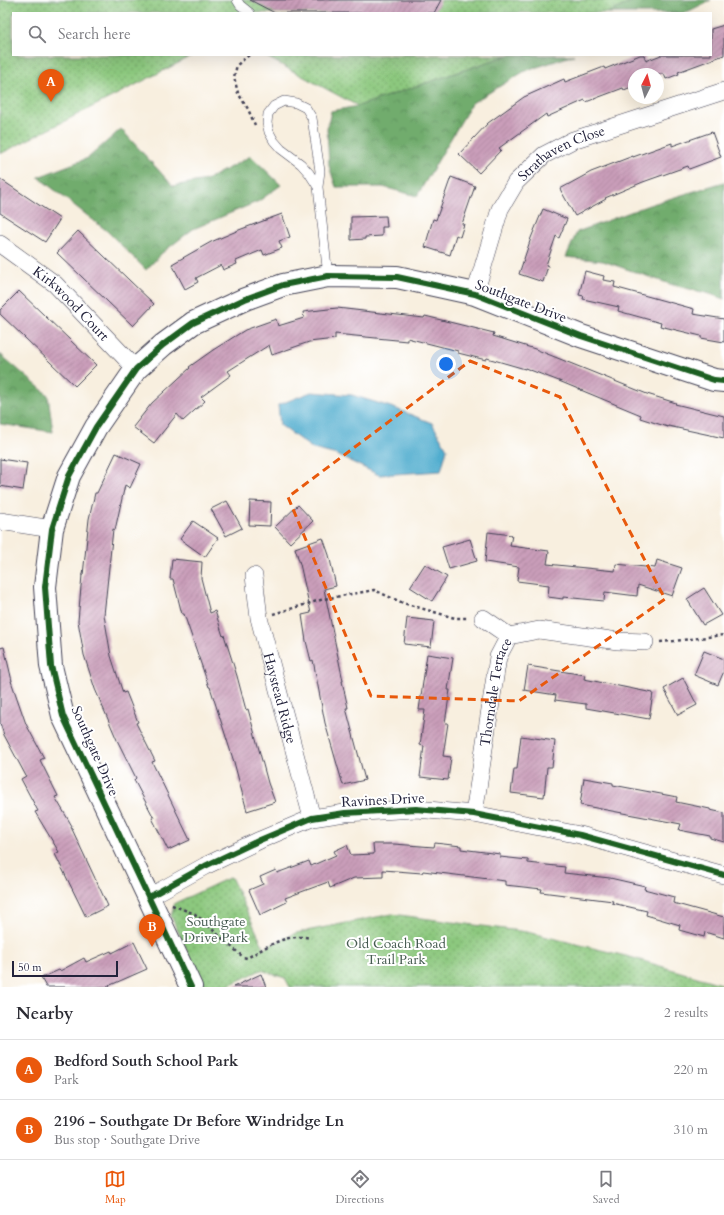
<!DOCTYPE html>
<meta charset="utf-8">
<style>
body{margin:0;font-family:Cardo,serif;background:#f2f2f3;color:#2b2b33}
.compass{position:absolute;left:628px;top:68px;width:36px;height:36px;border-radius:50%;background:#fff;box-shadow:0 4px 16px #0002;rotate:6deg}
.scale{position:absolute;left:12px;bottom:10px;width:106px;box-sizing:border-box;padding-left:4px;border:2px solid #22223b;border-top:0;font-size:11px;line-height:14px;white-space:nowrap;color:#22223b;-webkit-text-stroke:3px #fff;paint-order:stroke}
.you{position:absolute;left:446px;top:364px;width:14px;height:14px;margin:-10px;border:3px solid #fff;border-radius:50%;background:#1a73e8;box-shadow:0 0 0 6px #1a73e833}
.badge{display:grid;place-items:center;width:26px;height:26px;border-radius:50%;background:#ea580c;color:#fff;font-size:13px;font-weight:700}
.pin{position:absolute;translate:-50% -33px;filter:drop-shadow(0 1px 2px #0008)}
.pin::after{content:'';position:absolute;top:21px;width:14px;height:12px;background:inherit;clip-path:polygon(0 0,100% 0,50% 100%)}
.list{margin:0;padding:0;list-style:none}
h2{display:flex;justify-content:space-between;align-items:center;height:52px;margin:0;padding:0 16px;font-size:17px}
h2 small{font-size:13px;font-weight:400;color:#7c7c81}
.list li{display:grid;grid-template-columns:26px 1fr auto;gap:12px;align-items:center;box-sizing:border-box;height:60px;padding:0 16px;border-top:1px solid #e1e1e2}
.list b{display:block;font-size:15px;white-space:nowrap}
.list p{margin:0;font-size:13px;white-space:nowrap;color:#7c7c81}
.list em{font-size:13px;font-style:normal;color:#7c7c81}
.icon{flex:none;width:22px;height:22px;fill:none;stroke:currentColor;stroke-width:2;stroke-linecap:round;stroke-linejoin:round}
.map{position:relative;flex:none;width:724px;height:987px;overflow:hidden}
.search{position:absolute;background:#fff;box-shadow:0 4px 16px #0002;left:12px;right:12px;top:12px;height:44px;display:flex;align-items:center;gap:10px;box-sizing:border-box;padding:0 14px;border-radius:0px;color:#7c7c81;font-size:15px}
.sheet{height:172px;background:#fff}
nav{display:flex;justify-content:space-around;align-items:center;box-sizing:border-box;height:56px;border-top:1px solid #e1e1e2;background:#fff;font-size:11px;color:#7c7c81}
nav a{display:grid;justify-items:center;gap:2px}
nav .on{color:#ea580c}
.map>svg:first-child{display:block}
.forest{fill:url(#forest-crowns);stroke:#4a6754}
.park{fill:url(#park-dots);stroke:#57755c}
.water{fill:#51adcf;stroke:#3a6885}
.building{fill:url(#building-hatch)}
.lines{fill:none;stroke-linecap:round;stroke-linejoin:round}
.lane-casing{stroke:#424154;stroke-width:10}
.street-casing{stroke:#424154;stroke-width:18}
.secondary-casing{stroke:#424154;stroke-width:24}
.path{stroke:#424154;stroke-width:2.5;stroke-dasharray:3 3;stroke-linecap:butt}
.lane{stroke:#fff;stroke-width:9}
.street{stroke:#fff;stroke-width:17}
.secondary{stroke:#fff;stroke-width:22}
.cycleway-casing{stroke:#fff;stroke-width:8}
.cycleway{stroke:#1b5e20;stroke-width:6}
.marked{fill:none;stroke:#e8590c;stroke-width:3;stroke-dasharray:8 5;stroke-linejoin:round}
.labels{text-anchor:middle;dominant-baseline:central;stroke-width:4;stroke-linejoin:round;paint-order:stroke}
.street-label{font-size:14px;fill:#22223b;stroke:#fff}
.park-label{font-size:14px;fill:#475c52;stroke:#fff}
</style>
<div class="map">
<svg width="724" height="987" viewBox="0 0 724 987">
<defs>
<pattern id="forest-crowns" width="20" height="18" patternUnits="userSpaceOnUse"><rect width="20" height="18" fill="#71ac6d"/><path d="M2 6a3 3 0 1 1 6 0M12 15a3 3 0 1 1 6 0" fill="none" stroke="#5c8c5b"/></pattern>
<pattern id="park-dots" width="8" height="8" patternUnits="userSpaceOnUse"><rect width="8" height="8" fill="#8cc87e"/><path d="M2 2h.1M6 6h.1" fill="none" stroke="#72a268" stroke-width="1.8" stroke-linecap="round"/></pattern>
<pattern id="building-hatch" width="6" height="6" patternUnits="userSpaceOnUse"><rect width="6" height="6" fill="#ca9eba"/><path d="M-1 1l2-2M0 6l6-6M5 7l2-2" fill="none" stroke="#a48098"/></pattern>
</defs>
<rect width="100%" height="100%" fill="#fff"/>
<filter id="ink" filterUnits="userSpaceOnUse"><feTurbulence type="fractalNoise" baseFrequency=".025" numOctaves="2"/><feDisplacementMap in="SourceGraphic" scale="8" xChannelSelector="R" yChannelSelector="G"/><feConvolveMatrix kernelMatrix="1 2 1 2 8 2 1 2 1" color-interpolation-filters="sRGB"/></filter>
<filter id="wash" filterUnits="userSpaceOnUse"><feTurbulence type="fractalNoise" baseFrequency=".012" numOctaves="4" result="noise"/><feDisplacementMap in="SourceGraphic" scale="16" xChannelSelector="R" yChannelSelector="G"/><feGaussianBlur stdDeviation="0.9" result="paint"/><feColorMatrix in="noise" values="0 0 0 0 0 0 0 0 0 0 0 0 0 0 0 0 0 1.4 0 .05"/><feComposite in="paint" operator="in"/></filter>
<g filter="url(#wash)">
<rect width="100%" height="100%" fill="#f8efdf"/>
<path class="forest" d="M635 0H711L685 13H608Z
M508 55H574L525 71 472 103 417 196 383 187H336L329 166 327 129 331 111 358 106Z
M121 129 173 186 206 180 251 156 281 185 259 201 193 229 162 253 146 270 107 231 38 177 88 158Z
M724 182V299L710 294 673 285 603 261 566 257 577 232 649 205Z
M0 354 48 395 53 432 0 424Z"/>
<path class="park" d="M0 0H635L608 13H13V55H194L0 154Z
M263 55H508L358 106Z
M231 877 264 948 296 933 392 914 527 932 630 957 724 985V987H290L285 978 261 970 225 987H203L171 916 175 903Z"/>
<path class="water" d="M311 392 352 395 394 408 432 423 447 449 441 471 379 475 337 455 313 449 280 425 278 405Z"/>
<g id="blocks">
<path class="building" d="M250 0H441L434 13H275Z
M724 25V55L678 72 679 74 666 79 664 74H634V86L624 90 623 88 586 102 585 100 547 117 546 114 499 148 501 150 479 173 459 154 488 123 524 97 564 79 565 82 604 67 605 69 640 55H644L646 61 661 55H711V29Z
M712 132 721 157 689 169 688 166 643 182 605 198 606 199 575 216 560 189 591 172 633 156V157L672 143V146Z
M451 177 475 186 462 224H464L460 237 456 235 450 255 425 247 433 219 436 220Z
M0 179 60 219 45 242 0 213Z
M543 209 567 219 559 238 556 236 546 265 548 266 543 282 519 274 531 238Z
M282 214 290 237 279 241 282 248 264 255 262 250 236 261 237 264 223 270 221 265 196 278 198 282 185 289 172 264 211 242 239 230Z
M386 216 387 227H382V236L365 237V239L351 240V217Z
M78 231 154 304 133 326 57 253Z
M585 271 604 276 603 280 615 282 614 287 694 309 693 314 724 319V342L701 338V336L660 326 661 323 618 311 619 307 583 299 584 296 579 295Z
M19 291 96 365 75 386 0 314V310Z
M337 308 424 318 425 316 494 333 493 336 535 349 647 394 676 403 675 404 724 416V438L668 426V427L640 418 641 415 559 381 525 368V369L487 358 486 360 458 353V351L407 338V341L335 334V339L309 342 272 355 269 345 228 371 231 375 201 397 205 401 183 421 177 414 154 443 133 427 152 403 190 368 189 367 213 350 245 330 276 319 278 326 304 318 303 312Z
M116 453 141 464 130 488 125 485 115 530 113 529 104 615 111 656 123 693 126 692 138 722 136 723 155 761 152 762 190 840 168 850 152 818H154L134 780 136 778 117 740 95 689 84 655 78 621 82 575H83L89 519 95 493H97Z
M0 459 27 463 23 490 0 486Z
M227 501 242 528 226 536 211 509Z
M250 501 271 502 270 526 249 525Z
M298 505 313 521 290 543 275 527Z
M193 521 218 538 205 557 180 539Z
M488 532 512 535 510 546 549 551 547 564 615 571 616 564 655 568 657 560 682 568 672 596 638 585 637 596 605 592 604 601 563 597V599L548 597 549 585 517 581 519 567 485 562Z
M323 538 329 555 336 586 324 589 343 681H342L348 708H346L365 780 343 785 325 723 313 660 311 661 306 641 302 615 311 613 300 564 295 548Z
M470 539 477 561 449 569 442 547Z
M172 559 202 562 201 578 210 613 215 611 223 636 224 635 237 676 246 710 248 709 268 783 275 802 247 811 234 762 210 687H209L184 614H182L173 579H170Z
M425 564 447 577 432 601 410 587Z
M704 588 721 615 703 625 687 599Z
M407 618 434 621 431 647 404 644Z
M4 647 12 681H11L26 724 44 758 40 760 58 796 55 797 72 826 71 827 108 906 86 917 55 854 59 852 35 812 38 811 21 779 26 776 4 735 0 723V648Z
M704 651 724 659V671L718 685 694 675Z
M427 654 453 658 448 690H450L445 723H448L443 756 451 757 448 780 420 777 424 746 420 745 425 710H419Z
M528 666 585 675 584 679 653 693 649 719 586 708V704L555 700 556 695 524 690Z
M683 678 697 705 678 715 664 689Z
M521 736 555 741 552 767H547L544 797 511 793 514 769H517Z
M584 778 613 783V785L677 797 676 802 710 809V810L724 813V842L710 838V836L679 830 681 824 580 805Z
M435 843 461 846V849L500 854V857L528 860V863L565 867 564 873 610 878 645 886 644 889 674 897 673 903 724 917V938L705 932 704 937 679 930 680 925 646 915 647 911 612 903 613 901 541 892 542 889 505 885V881L423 871 422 873 383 870V877L354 878 330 888 328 882 285 898 287 902 260 915 249 890 263 884 260 877 276 870 277 873 309 861 311 866 336 855 334 851 347 845 351 855 374 854 373 844H394L434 847Z
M134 942 147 969 106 987H46L41 978 59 970 60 971 84 958 86 962 111 951 112 953Z
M261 974 266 987H233Z"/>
</g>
</g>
<g filter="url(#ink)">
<use href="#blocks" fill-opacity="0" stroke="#424154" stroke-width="1"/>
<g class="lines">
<defs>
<path id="lane" d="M237 0 240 5 250 13
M318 187 309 173 301 164 281 149 274 141 269 132 267 123 268 114 274 106 284 101 296 103 306 108 312 118 320 171 318 187 328 276"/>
<g id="street">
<path id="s1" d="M0 244 55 284 136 369"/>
<path id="s2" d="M475 294 500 209 516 182 544 155 573 140 724 91"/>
<path d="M0 521 52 529"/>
<path id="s3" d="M254 576 259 618 312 818"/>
<path d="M483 618 509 636"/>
<path id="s4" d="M474 814 498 657 509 636 539 630 618 641 645 642"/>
<path d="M149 897 205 866 260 840 312 818 345 813 416 809 474 814 580 835 724 875"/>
</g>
<path id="secondary" d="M191 987 63 716 51 666 45 587 52 529 69 476 96 427 136 369 163 345 193 323 245 299 283 285 328 276 397 277 475 294 581 336 714 380 724 381"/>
</defs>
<use href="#lane" class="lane-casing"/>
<use href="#street" class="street-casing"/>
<use href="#secondary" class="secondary-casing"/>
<path class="path" d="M249 55 237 65 234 77 238 93 248 109 255 125
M273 614 324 599 374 590 403 603 455 618H468
M660 642 674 641 724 635
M172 905 195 914 243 957 247 958C268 946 286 933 311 938"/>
<use href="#lane" class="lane"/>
<use href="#street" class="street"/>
<use href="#secondary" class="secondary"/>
<defs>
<path id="cycleway" d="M149 897 205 866 260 840 312 818 345 813 416 809 474 814 580 835 724 875
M191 987 63 716 51 666 45 587 52 529 69 476 96 427 136 369 163 345 193 323 245 299 283 285 328 276 397 277 475 294 581 336 714 380 724 381"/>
</defs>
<use href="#cycleway" class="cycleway-casing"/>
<use href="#cycleway" class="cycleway"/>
</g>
</g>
<path class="marked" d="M470 361 560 397 665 599 519 701 371 696 288 497Z"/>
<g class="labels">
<g class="street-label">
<text stroke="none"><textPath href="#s2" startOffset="175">Strathaven Close</textPath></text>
<text transform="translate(521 301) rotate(21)">Southgate Drive</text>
<text stroke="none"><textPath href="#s1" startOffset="93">Kirkwood Court</textPath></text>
<text stroke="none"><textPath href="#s4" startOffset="124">Thorndale Terrace</textPath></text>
<text stroke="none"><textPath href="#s3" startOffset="125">Haystead Ridge</textPath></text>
<text transform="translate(95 751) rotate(66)">Southgate Drive</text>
<text transform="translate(383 800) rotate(-3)">Ravines Drive</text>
</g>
<g class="park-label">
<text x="216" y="921">Southgate<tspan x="216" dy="16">Drive Park</tspan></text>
<text x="396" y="943">Old Coach Road<tspan x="396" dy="16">Trail Park</tspan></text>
</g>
</g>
</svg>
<svg class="compass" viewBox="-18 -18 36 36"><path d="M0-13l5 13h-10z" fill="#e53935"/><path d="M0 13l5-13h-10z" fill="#7c7c81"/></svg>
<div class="scale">50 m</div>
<div class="you"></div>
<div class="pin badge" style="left:51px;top:102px">A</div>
<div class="pin badge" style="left:152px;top:947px">B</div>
<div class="search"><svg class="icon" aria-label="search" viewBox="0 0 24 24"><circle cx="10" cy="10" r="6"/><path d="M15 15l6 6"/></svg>Search here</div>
</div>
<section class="sheet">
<h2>Nearby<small>2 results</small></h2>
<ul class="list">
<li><span class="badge">A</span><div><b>Bedford South School Park</b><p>Park</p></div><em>220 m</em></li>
<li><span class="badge">B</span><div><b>2196 - Southgate Dr Before Windridge Ln</b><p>Bus stop · Southgate Drive</p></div><em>310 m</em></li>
</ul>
</section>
<nav>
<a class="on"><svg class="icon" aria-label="map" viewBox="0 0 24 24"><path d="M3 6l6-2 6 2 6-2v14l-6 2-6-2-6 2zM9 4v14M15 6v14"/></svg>Map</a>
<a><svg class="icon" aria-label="directions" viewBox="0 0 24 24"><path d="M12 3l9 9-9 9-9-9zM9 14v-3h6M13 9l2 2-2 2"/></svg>Directions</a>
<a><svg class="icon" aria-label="saved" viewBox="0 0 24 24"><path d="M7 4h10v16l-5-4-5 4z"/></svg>Saved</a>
</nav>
